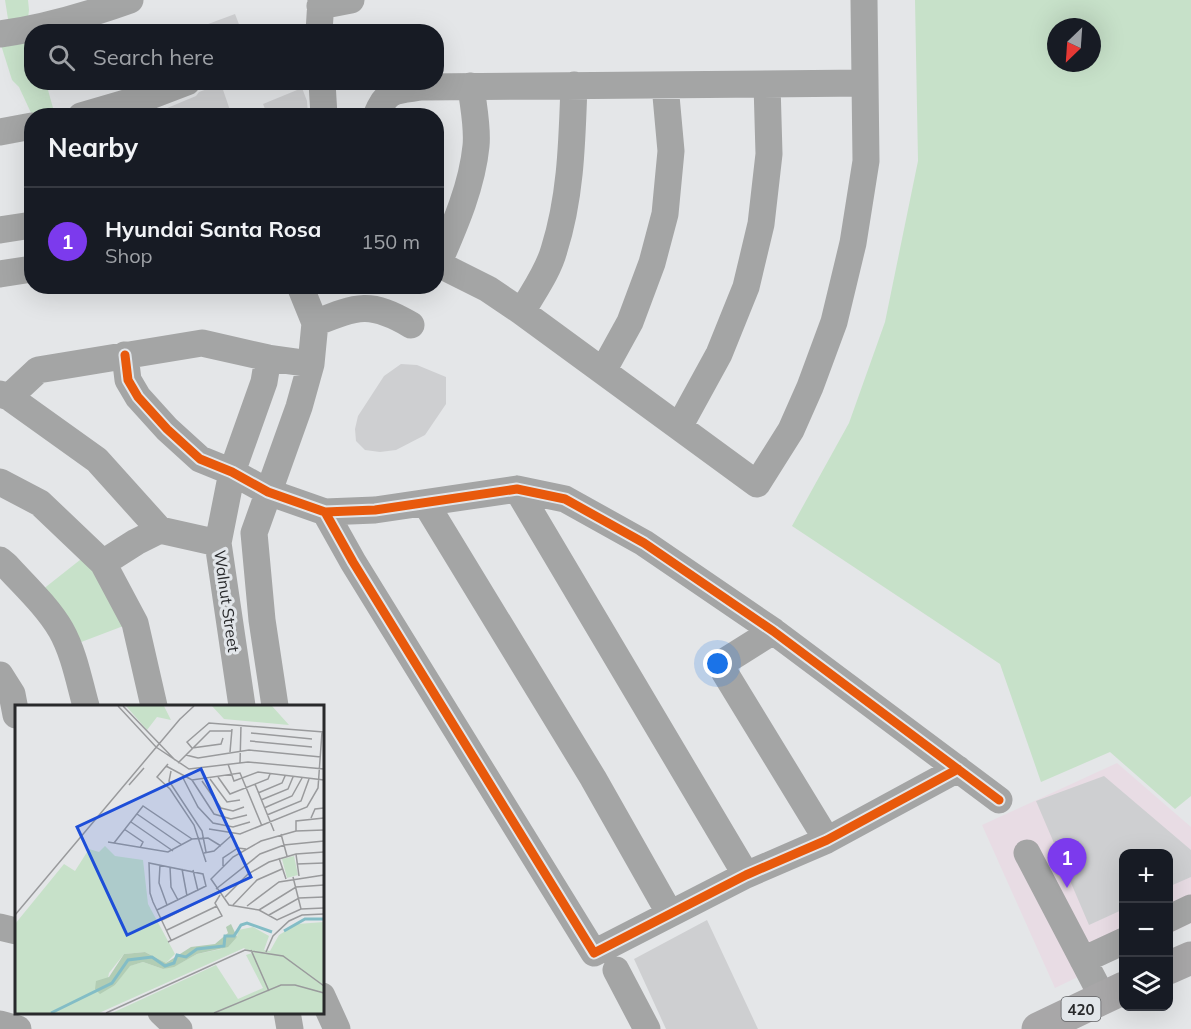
<!DOCTYPE html>
<meta charset="utf-8">
<style>
body{margin:0;font-family:Mulish,sans-serif;background:#242831;color:#f1f3f6}
.controls{position:absolute;right:18px;bottom:18px;display:grid;overflow:hidden;border-radius:12px;box-shadow:0 6px 24px #0002}
.controls button{width:54px;height:54px;display:grid;place-items:center;padding:0;border:0;border-bottom:2px solid #363941;background:#171b24;color:#f1f3f6;font:30px sans-serif}
.compass{position:absolute;left:1047px;top:18px;width:54px;height:54px;border-radius:50%;background:#171b24;box-shadow:0 6px 24px #0002;rotate:205deg}
.you{position:absolute;left:718px;top:664px;width:21px;height:21px;margin:-15px;border:4px solid #fff;border-radius:50%;background:#1a73e8;box-shadow:0 0 0 9px #1a73e833}
.badge{display:grid;place-items:center;width:39px;height:39px;border-radius:50%;background:#7c3aed;color:#fff;font-size:20px;font-weight:700}
.pin{position:absolute;translate:-50% -50px;filter:drop-shadow(0 2px 3px #0008)}
.pin::after{content:'';position:absolute;top:32px;width:21px;height:18px;background:inherit;clip-path:polygon(0 0,100% 0,50% 100%)}
.list{margin:0;padding:0;list-style:none}
h2{display:flex;justify-content:space-between;align-items:center;height:78px;margin:0;padding:0 24px;font-size:26px}
h2 small{font-size:20px;font-weight:400;color:#9ea1a6}
.list li{display:grid;grid-template-columns:39px 1fr auto;gap:18px;align-items:center;box-sizing:border-box;height:108px;padding:0 24px;border-top:2px solid #363941}
.list b{display:block;font-size:22px;white-space:nowrap}
.list p{margin:0;font-size:20px;white-space:nowrap;color:#9ea1a6}
.list em{font-size:20px;font-style:normal;color:#9ea1a6}
.icon{flex:none;width:33px;height:33px;fill:none;stroke:currentColor;stroke-width:2;stroke-linecap:round;stroke-linejoin:round}
.map{position:relative;flex:none;width:1191px;height:1029px;overflow:hidden}
.search{position:absolute;background:#171b24;box-shadow:0 6px 24px #0002;left:24px;top:24px;width:420px;height:66px;display:flex;align-items:center;gap:15px;box-sizing:border-box;padding:0 21px;border-radius:24px;color:#9ea1a6;font-size:22px}
.panel{position:absolute;background:#171b24;box-shadow:0 6px 24px #0002;left:24px;top:108px;width:420px;height:186px;border-radius:24px}
.map>svg:first-child{display:block}
.commercial{fill:#e8dce4}
.green{fill:#c7e1c9;fill-rule:evenodd}
.building{fill:#cecfd1}
.lines{fill:none;stroke-linecap:round;stroke-linejoin:round}
.minor{stroke:#a4a5a5;stroke-width:27}
.major{stroke:#a8a7a8;stroke-width:33}
.cycleway-casing{stroke:#e2e6ea;stroke-width:13}
.cycleway{stroke:#e8590c;stroke-width:9}
.labels{text-anchor:middle;dominant-baseline:central;stroke-width:6;stroke-linejoin:round;paint-order:stroke}
.shield{fill:#e2e6ea;stroke:#606264;stroke-width:1.5}
.shield-label{font-size:15px;font-weight:bold;fill:#28292b}
.street-label{font-size:16px;fill:#28292b;stroke:#e2e6ea}
.inset-river{fill:none;stroke:#83bdc6;stroke-width:3}
.inset-road{fill:none;stroke:#999a9c;stroke-width:1.5}
.view{fill:#1d4ed8;fill-opacity:0.15;stroke:#1d4ed8;stroke-width:3}
.inset-edge{fill:none;stroke:#28292b;stroke-width:3}
</style>
<div class="map">
<svg width="1191" height="1029" viewBox="0 0 1191 1029">
<rect width="100%" height="100%" fill="#e4e6e8"/>
<path class="commercial" d="M1117 763 1191 827V923L1169 934 1168 854H1124L1123 955 1055 988 982 825Z"/>
<path class="green" d="M5 0H28L29 10 25 44 31 66 32 82 46 83 55 115H32L19 87 12 80 1 45 8 19Z
M915 0H1191V796L1175 809 1110 752 1041 782 1000 664 792 526 849 423 885 322 918 161ZM1056 27H1092V63H1056Z
M85 556 126 625 76 644 42 590Z"/>
<path class="building" d="M235 14 242 32H192V30Z
M221 84 232 116H148L196 96 199 92Z
M302 88 307 101 308 116H268L263 104Z
M401 364 417 365 446 377V404L425 435 396 450 380 452 365 450 356 441 355 429 358 416 384 376Z
M1104 776 1191 850V877L1168 887V854H1124V909L1089 925 1036 801Z
M707 920 758 1029H666L634 959Z"/>
<g class="lines">
<path class="minor" d="M320 6 351 0
M319 32 321 0
M0 34C44 28 88 15 130 0
M322 82 324 116
M81 116 153 95 187 82
M376 116C387 88 395 91 422 87L865 83
M0 132 32 126
M0 230 32 225
M436 263 488 289 522 312 757 484 791 430 810 387 834 322 853 243 866 161 864 0
M438 264C454 227 472 187 476 146 478 127 473 105 471 86
M0 274 32 269
M522 312C533 292 548 272 554 250 571 197 572 141 574 85
M315 323C358 306 370 301 411 325
M125 355 128 380 138 397 167 429 200 459 232 472 268 492 325 512 375 510 517 489 565 499 644 543 773 631 999 800
M603 371 630 322 652 263 665 214 671 151 665 85
M0 394 9 397 97 460 160 530
M9 397 38 370 202 343 268 358 311 364
M679 427 719 354 746 287 761 224 769 154 767 84
M0 482 40 503 103 563 135 623 154 706
M517 489 746 875
M426 504 593 778 670 914
M325 512 353 562 594 953 746 875 827 840 958 769
M0 560 6 565C24 585 47 606 61 630 74 653 79 681 86 706
M103 563 136 542 160 530 218 543
M773 631 727 660 724 666 725 673 827 840
M0 675 12 694 16 715
M242 706 218 543 232 472 264 382 268 358
M275 706 262 620 254 533 299 407 311 364 315 323 300 286
M1027 853 1103 998
M1168 919 1191 908
M0 927 16 931
M1083 960 1124 941
M616 970 647 1029
M322 996 337 1029
M161 1012 179 1029
M287 1012 290 1029
M0 1024 18 1029"/>
<path class="major" d="M1168 968 1191 958
M1038 1029 1124 988"/>
<defs>
<path id="cycleway" d="M125 355 128 380 138 397 167 429 200 459 232 472 268 492 325 512 375 510 517 489 565 499 644 543 773 631 999 800
M325 512 353 562 594 953 746 875 827 840 958 769"/>
</defs>
<use href="#cycleway" class="cycleway-casing"/>
<use href="#cycleway" class="cycleway"/>
</g>
<g class="labels">
<rect class="shield" x="1061.5" y="997" width="39" height="24" rx="4.5"/>
<g class="shield-label">
<text x="1081" y="1009">420</text>
</g>
<g class="street-label">
<text transform="translate(227 601) rotate(82)">Walnut Street</text>
</g>
</g>
<g transform="translate(15 705)">
<rect width="309" height="309" fill="#e4e6e8"/>
<path d="M111 1H149L156 15 142 12 132 25ZM197 1H257L274 20 209 14ZM90 141 100 151 128 155 133 199 160 249 151 258 130 247 109 249 94 268 91 283 100 280 114 261 128 257 148 264 162 260 182 249 206 244 222 232 223 225 238 222 254 231 249 245 255 246 264 230 282 219 309 217 308 308H97L201 260 223 294 248 283 231 250 237 248 229 243 84 308H0V219L49 159 60 166 74 144 84 147ZM279 151 283 170 272 173 267 154Z" fill="#c7e1c9"/>
<path d="M216 219 222 232 213 242 182 249 159 262 148 264 128 257 115 261 100 280 85 289 80 284 81 276 94 272 109 249 130 247 151 258 176 242 200 239 213 228 211 222Z" fill="#b2cdb4"/>
<path class="inset-river" d="M269 226 290 214H309M36 308 97 278 113 255 137 252 150 261 159 258 162 250 171 252 182 244 209 241 210 231H219L226 220 232 218 257 227"/>
<path class="inset-road" d="M103 1 141 42 174 64 233 57 309 64M108 1 160 55M164 15 179 1M236 28 297 34M235 36 297 42M177 43 172 37 194 18 309 27M177 43 206 39 208 33M215 47 217 24M171 50 183 53 234 45 306 52M163 58 195 26H217M225 58 226 20M153 59 142 72 155 84 179 120 191 157M213 59 219 76 243 67 309 75M151 61 177 75 225 68 247 121M156 66 154 76 187 126 191 147M203 72 215 89 253 74 255 69M168 73 183 102 198 118 218 122 235 117M195 74 212 97 225 95M177 75 199 109 216 114 232 110M187 76 206 103 218 106 229 102M240 79 259 126M114 80 129 63M243 88 267 78 270 71M246 95 273 84 278 72M249 103 277 91 287 73M122 109 167 140M252 110 286 96 294 74M296 113 300 104 309 103M116 117 158 146M109 124 128 137 125 143M194 124 225 129 292 102 303 83 307 27M309 125 281 126 246 136 218 152 196 174 214 200 244 205 262 215 286 204 309 203M281 126V116L309 113M266 129 272 151M93 137 153 147 177 134 193 133 206 141M99 138 128 101 177 134M189 148 199 146 216 131M281 149 284 171M264 153 271 174M282 159 309 158M145 160 144 178 152 200M208 161V153L223 143 231 144M155 162 156 182 163 195M167 164 172 191M178 165 183 186M278 172 286 204M201 184 245 149 269 140 309 136M210 192 233 169 254 157 281 149 309 147M218 200 242 175 267 164M232 201 264 177 309 170M142 205 191 181 188 169 134 158 135 188 138 197 156 235M244 205 281 182 309 180M0 210 165 14M254 210 284 193 309 192M147 215 203 187M152 225 202 201M153 237 207 211 200 198 205 190M236 245 254 286M251 247 258 231 274 216 287 210 309 209M91 308 230 245 268 251 309 281M199 308 266 280H280L309 288"/>
<path class="view" d="M186 64 236 172 112 230 62 122Z"/>
<rect width="309" height="309" class="inset-edge"/>
</g>
</svg>
<div class="controls">
<button>+</button>
<button>−</button>
<button><svg class="icon" aria-label="layers" viewBox="0 0 24 24"><path d="M12 4l9 5-9 5-9-5zM3 14l9 5 9-5"/></svg></button>
</div>
<svg class="compass" viewBox="-18 -18 36 36"><path d="M0-13l5 13h-10z" fill="#e53935"/><path d="M0 13l5-13h-10z" fill="#9ea1a6"/></svg>
<div class="you"></div>
<div class="pin badge" style="left:1067px;top:888px">1</div>
<div class="search"><svg class="icon" aria-label="search" viewBox="0 0 24 24"><circle cx="10" cy="10" r="6"/><path d="M15 15l6 6"/></svg>Search here</div>
<section class="panel">
<h2>Nearby<small></small></h2>
<ul class="list">
<li><span class="badge">1</span><div><b>Hyundai Santa Rosa</b><p>Shop</p></div><em>150 m</em></li>
</ul>
</section>
</div>
